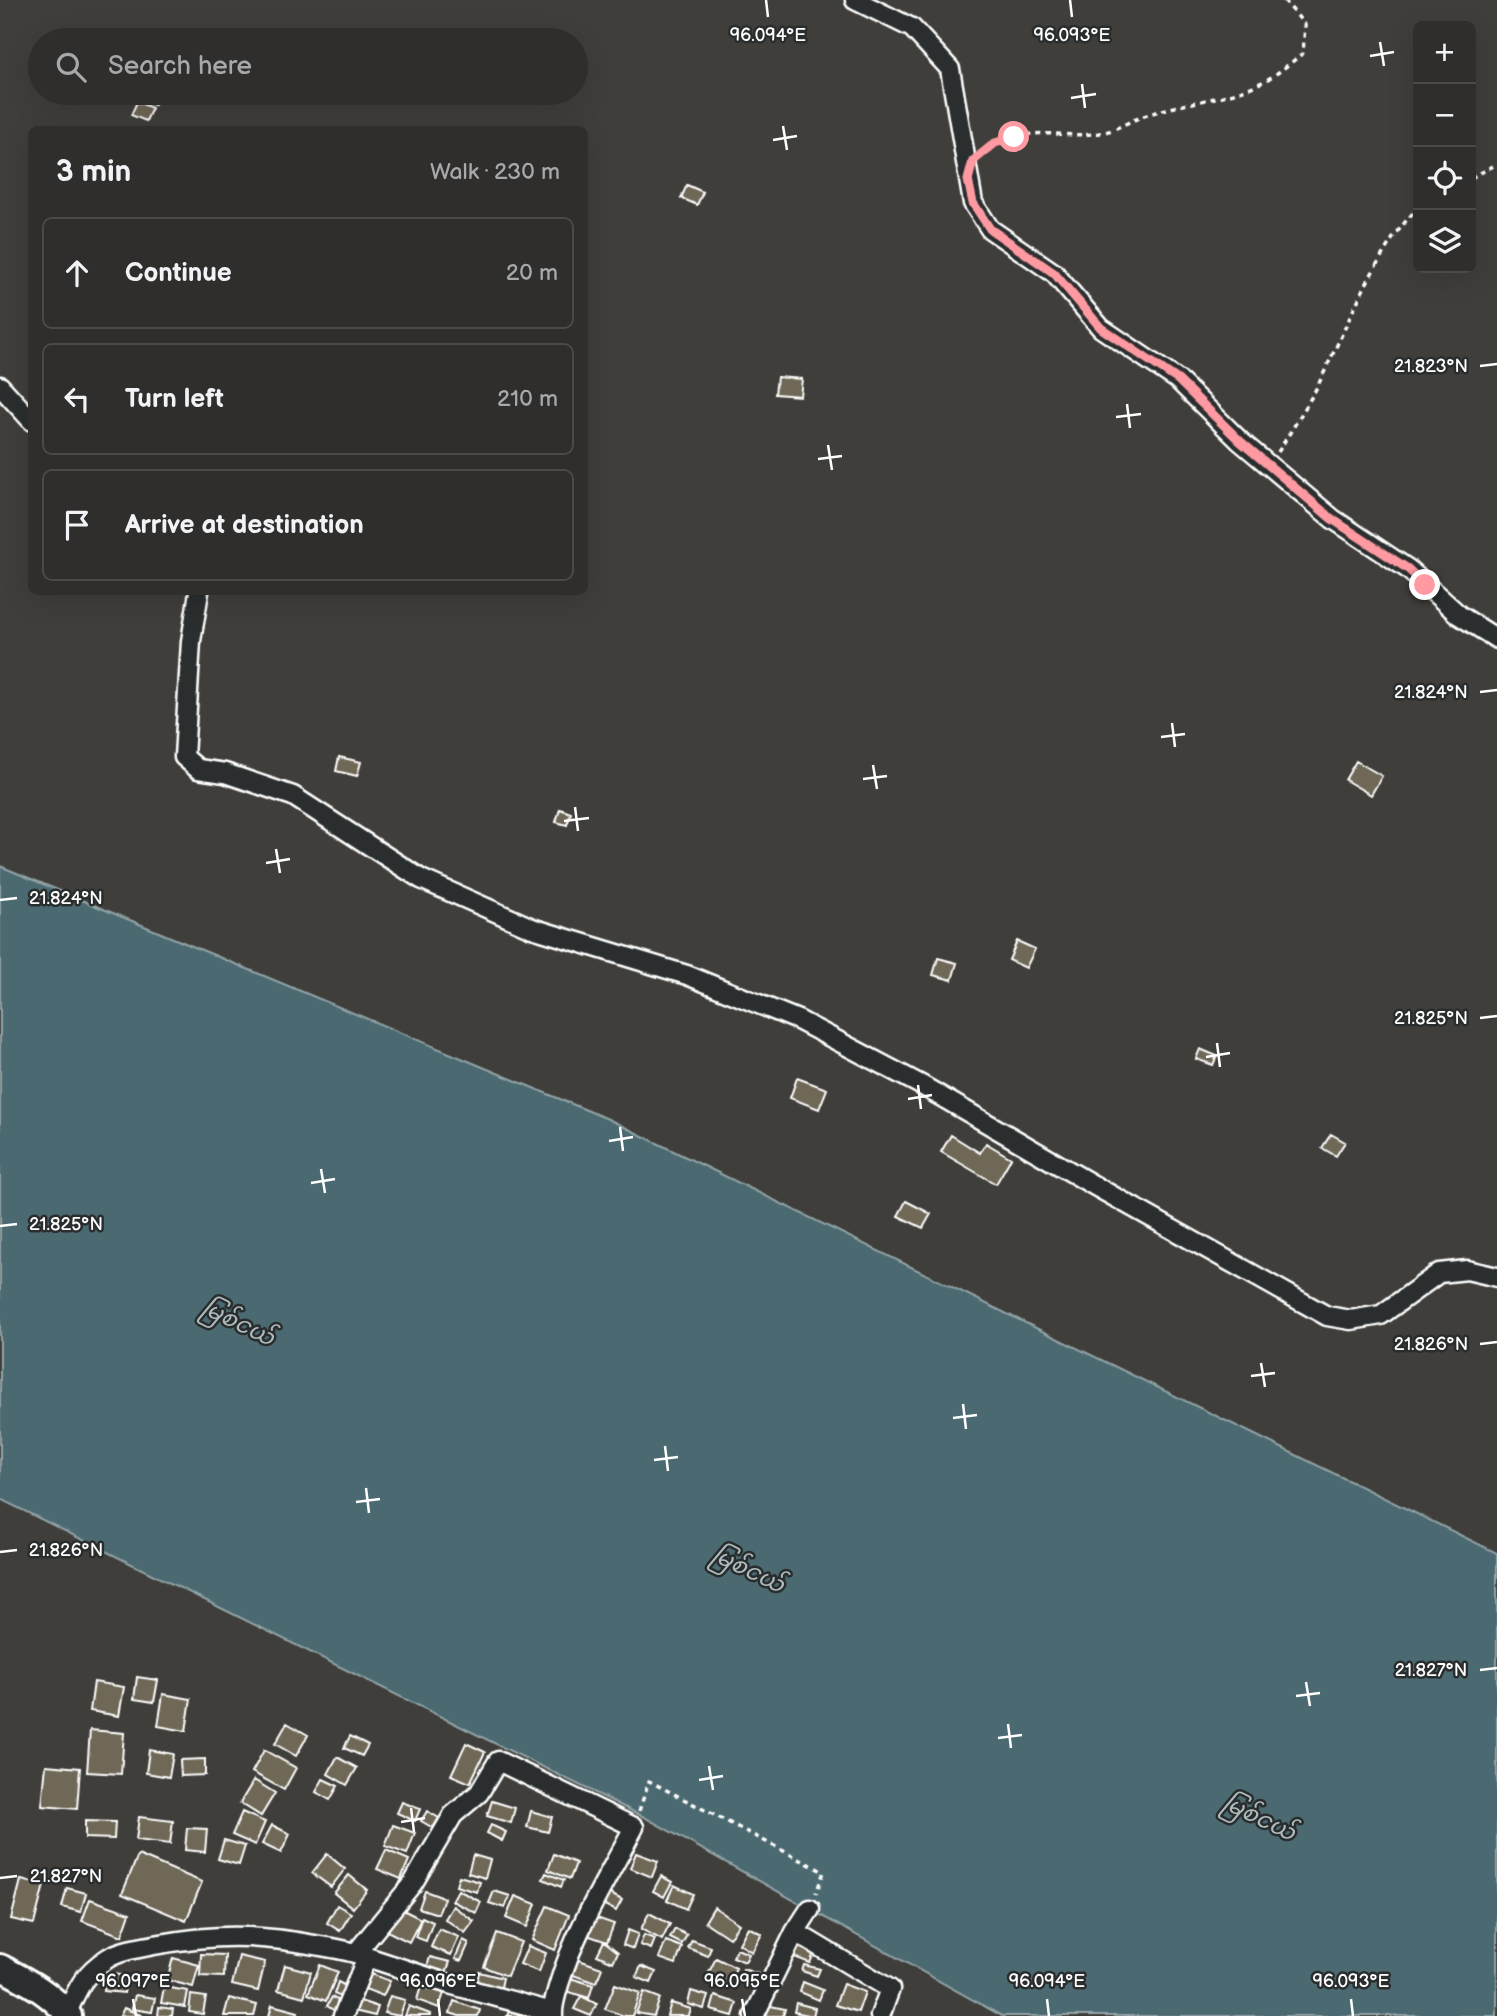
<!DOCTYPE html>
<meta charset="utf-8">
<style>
body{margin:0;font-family:"Balsamiq Sans","Noto Sans Myanmar",sans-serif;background:#373634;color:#f1f3f6}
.controls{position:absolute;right:21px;top:21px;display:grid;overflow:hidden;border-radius:10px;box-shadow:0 7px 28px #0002}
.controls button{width:63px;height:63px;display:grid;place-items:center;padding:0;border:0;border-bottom:2px solid #4a4a48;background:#2f2e2c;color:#f1f3f6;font:35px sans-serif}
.stop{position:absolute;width:21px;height:21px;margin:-16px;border:5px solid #ff9aa2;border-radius:50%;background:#fff}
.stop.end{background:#ff9aa2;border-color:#fff;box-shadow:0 2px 7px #0008}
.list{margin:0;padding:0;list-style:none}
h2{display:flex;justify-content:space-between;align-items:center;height:91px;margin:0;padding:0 28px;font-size:30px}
h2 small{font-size:23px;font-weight:400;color:#a7a8a9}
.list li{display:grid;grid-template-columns:46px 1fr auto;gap:21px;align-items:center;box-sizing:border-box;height:112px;margin:0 14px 14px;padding:0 14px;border:2px solid #4a4a48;border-radius:10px}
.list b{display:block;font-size:26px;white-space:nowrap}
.list em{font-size:23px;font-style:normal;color:#a7a8a9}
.icon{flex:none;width:38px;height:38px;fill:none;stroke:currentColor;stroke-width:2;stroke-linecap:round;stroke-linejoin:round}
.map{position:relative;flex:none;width:1497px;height:2016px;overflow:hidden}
.search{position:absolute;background:#2f2e2c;box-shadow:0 7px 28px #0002;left:28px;top:28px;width:560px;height:77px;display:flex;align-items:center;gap:18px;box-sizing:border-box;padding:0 24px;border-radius:38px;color:#a7a8a9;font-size:26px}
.panel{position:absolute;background:#2f2e2c;box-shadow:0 7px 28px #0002;left:28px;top:126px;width:560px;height:469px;border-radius:10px}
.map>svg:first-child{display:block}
.water{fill:#4b696f;stroke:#93a5a9;stroke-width:2}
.building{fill:#706757;stroke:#fff;stroke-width:2}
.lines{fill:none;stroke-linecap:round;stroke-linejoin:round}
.street-casing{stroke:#fff;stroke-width:23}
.secondary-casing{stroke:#fff;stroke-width:30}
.path{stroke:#fff;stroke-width:3.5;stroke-dasharray:5 5;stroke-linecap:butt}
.street{stroke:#2a2d2e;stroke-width:18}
.secondary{stroke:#2a2d2e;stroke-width:24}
.route{stroke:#ff9aa2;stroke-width:9}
.ticks{fill:none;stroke:#fff;stroke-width:2.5}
.labels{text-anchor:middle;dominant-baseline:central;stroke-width:5;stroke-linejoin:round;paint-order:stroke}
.water-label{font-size:23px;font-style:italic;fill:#aebcbe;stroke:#2a2d2e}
.ticks-label{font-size:18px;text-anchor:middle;fill:#fff;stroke:#2a2d2e;stroke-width:5;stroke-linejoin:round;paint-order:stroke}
</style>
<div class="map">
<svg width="1497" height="2016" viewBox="0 0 1497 2016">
<rect width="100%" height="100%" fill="#3f3e3a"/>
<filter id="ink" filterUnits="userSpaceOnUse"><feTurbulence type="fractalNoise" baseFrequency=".0143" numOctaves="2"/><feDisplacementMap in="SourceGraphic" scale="14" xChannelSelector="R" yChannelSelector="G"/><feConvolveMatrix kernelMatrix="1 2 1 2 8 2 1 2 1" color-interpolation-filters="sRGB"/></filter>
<g filter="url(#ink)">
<path class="water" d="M0 866 608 1119 1497 1553V2016H1002L644 1817 0 1499Z"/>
<path class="building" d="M140 93H158L154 105 138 99Z
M137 102 152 108 146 121 131 115Z
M687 185 703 192 697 205 681 198Z
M777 377 802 379 800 396 775 394Z
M339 757 361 762 357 776 336 771Z
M1356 761 1382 776 1371 795 1345 780Z
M560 809 571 813 567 825 556 822Z
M1017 941 1035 949 1026 968 1009 960Z
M938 958 957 963 952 980 933 975Z
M1200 1049 1217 1056 1213 1065 1196 1059Z
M797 1078 827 1089 819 1109 790 1098Z
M1331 1134 1345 1142 1336 1156 1322 1148Z
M951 1135 980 1153 986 1143 1011 1158 996 1184 941 1152Z
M906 1201 931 1214 923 1228 898 1216Z
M137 1677 158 1680 154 1702 134 1699Z
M94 1682 124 1687 119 1716 90 1711Z
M163 1694 191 1699 186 1731 158 1726Z
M287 1723 308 1735 296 1756 275 1744Z
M90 1730 124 1733 121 1774 87 1772Z
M350 1736 368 1745 362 1756 344 1748Z
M466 1743 485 1752 470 1783 451 1775Z
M149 1750 173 1754 169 1777 146 1773Z
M264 1750 296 1768 284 1790 252 1772Z
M337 1757 357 1768 347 1785 328 1774Z
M205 1759V1775L181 1776 180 1760Z
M46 1765 80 1768 77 1809 42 1806Z
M323 1779 338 1786 330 1800 316 1792Z
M254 1780 275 1793 261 1816 240 1803Z
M492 1801 515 1808 511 1823 487 1816Z
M402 1802 420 1809 415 1821 397 1813Z
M427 1811 439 1818 433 1828 421 1821Z
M531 1811 552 1817 548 1832 527 1827Z
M242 1812 265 1822 255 1845 232 1835Z
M139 1817 173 1821 170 1844 136 1840Z
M85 1821 115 1822 114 1839 85 1838Z
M272 1825 290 1834 281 1853 262 1844Z
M393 1825 415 1833 407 1854 385 1846Z
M491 1825 506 1832 502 1841 487 1833Z
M187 1828 207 1829 205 1852 185 1850Z
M224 1840 245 1846 239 1865 218 1859Z
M386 1850 409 1860 401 1879 377 1869Z
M636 1853 658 1861 652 1877 630 1868Z
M327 1854 345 1869 331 1887 312 1873Z
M554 1854 576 1863 570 1879 548 1870Z
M138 1855 202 1882 186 1921 122 1894Z
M473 1855 490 1860 485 1878 468 1873Z
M546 1873 564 1880 561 1887 543 1879Z
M349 1875 367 1890 353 1908 334 1893Z
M459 1876 480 1882 477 1892 456 1886Z
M661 1876 672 1882 664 1897 653 1891Z
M21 1880 44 1885 34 1924 11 1919Z
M674 1885 693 1894 686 1909 667 1900Z
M67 1888 86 1893 81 1912 62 1907Z
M458 1890 481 1902 476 1913 452 1901Z
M603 1890 622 1900 616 1911 597 1901Z
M425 1891 444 1898 438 1914 419 1908Z
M494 1891 510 1896 505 1908 489 1903Z
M515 1896 536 1904 527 1927 506 1918Z
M90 1899 130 1913 122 1936 82 1921Z
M337 1905 351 1913 340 1931 327 1923Z
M453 1906 474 1921 465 1933 445 1919Z
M547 1906 569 1915 555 1950 532 1940Z
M714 1907 739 1924 729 1938 705 1922Z
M399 1908 421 1919 409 1942 387 1931Z
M649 1913 670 1924 662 1940 641 1929Z
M588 1915 614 1924 607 1942 581 1933Z
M422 1917 433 1922 426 1941 415 1937Z
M748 1927 762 1934 752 1952 739 1944Z
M439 1929 459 1937 451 1955 431 1947Z
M675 1929 687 1935 682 1944 670 1938Z
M628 1930 638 1934 633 1949 623 1945Z
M497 1933 521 1942 507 1976 484 1967Z
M644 1935 655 1939 651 1949 640 1945Z
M463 1940 469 1943 461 1961 455 1959Z
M692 1940 711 1947 708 1956 688 1948Z
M604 1941 618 1952 613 1962 597 1955Z
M666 1941 682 1947 676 1964 659 1958Z
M793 1945 814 1953 810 1963 789 1955Z
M528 1946 546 1953 539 1972 520 1964Z
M737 1949 749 1954 745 1962 733 1957Z
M201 1954 225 1955 224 1977 200 1976Z
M239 1956 265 1962 258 1991 232 1985Z
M430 1957 450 1962 446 1973 427 1967Z
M173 1958 199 1965 193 1987 167 1980Z
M716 1958 736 1968 726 1988 706 1978Z
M576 1959 602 1968 596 1983 570 1974Z
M285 1965 311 1972 304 1997 278 1990Z
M320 1965 338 1972 326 2001 308 1994Z
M804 1965 820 1969 817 1976 802 1971Z
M641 1966 656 1972 651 1983 636 1977Z
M743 1969 758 1974 754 1986 740 1982Z
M479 1972 503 1978 500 1992 476 1987Z
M106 1973 127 1976 124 1993 104 1991Z
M371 1974 390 1981 383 1996 365 1989Z
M570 1978 593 1985 589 1998 566 1991Z
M338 1982 348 1987 343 1998 334 1994Z
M803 1982 823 1990 819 2000 800 1992Z
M615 1984 640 1993 632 2016H624L605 2009Z
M843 1984 865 1992 858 2012 835 2005Z
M421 1986 444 1993 439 2008 417 2000Z
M164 1987 188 1991 185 2007 161 2003Z
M691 1991 708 1996 704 2009 688 2004Z
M644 1992 660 1998 654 2016 636 2013Z
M135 1995 155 1998 152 2012 132 2009Z
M191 1995 206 1997 203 2014 189 2012Z
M390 1996 405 2000 400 2016 384 2013Z
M581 1996 597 2004 591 2016 574 2009Z
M715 1996 737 2003 733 2016 711 2010Z
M332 1997 341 2002 335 2011 327 2006Z
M229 1998 257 2005 254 2016H224Z
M357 2000 378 2007 375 2016 354 2011Z
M454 2001 480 2010 478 2016H459L450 2013Z
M671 2003 691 2009 689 2016H667Z
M796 2003 815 2008 813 2016 794 2012Z
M272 2005 298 2012 296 2016H269Z
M766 2005 785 2009 783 2016H763Z
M409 2006 430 2014V2016H405Z
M159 2007 173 2009 172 2016H158Z
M124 2008 143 2016H120Z
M509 2011 526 2016H507Z"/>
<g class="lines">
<defs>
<path id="street" d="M855 0 912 28 950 69 973 203 990 229 1054 273 1101 328 1178 380 1240 441 1333 519 1408 569 1459 615 1497 639
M0 386 32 421
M199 592 191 641 184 757 198 769 225 773 293 796 421 879 532 928 687 975 798 1020 923 1086 1095 1186 1327 1316 1351 1320 1381 1315 1439 1273 1467 1270 1497 1277
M795 1932 890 1989 880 2016
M356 1953 413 1883 453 1815 479 1793 498 1761 634 1827C607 1879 576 1928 559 1984 556 1995 552 2005 553 2016
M367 1957 449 1984 552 2012
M67 2013C77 1989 84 1973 108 1958 121 1950 139 1948 154 1945 215 1934 254 1934 315 1945 332 1948 350 1950 367 1957L343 2016
M754 2016 795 1932 810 1909"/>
<path id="secondary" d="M0 1967C25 1980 51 1993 69 2016"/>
</defs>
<use href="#street" class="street-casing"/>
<use href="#secondary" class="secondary-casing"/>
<path class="path" d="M981 154C1025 119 1058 142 1105 132 1118 129 1131 120 1144 116 1185 101 1230 100 1268 79 1280 72 1292 62 1303 53L1305 25 1284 0
M1471 178 1497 164
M1278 452C1291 431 1305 409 1317 387 1344 334 1376 248 1418 208
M639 1811 649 1781 824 1872 816 1893"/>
<use href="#street" class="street"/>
<use href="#secondary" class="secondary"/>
</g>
</g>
<g class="lines" filter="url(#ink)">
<path class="route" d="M1014 137 995 143 973 161 968 180 973 203 990 229 1054 273 1101 328 1178 380 1240 441 1332 519 1408 569 1425 585"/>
</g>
<path class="ticks" d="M766 0 768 17M1070 0 1072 17M1380 42 1384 66M1370 56 1394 52M1082 84 1085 108M1071 98 1096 94M783 126 787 150M773 140 797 136M1480 366 1497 364M1127 404 1130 428M1116 417 1141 414M828 445 832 470M818 459 842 456M1480 692 1497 690M1172 723 1175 747M1161 737 1185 734M873 765 877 789M863 779 887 776M575 807 578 831M564 821 589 818M276 849 280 873M266 863 290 859M0 900 17 898M1480 1018 1497 1016M1217 1043 1220 1067M1206 1057 1230 1053M918 1085 921 1109M908 1099 932 1095M620 1127 623 1151M609 1141 633 1137M321 1169 325 1193M311 1183 335 1179M0 1226 17 1224M1480 1344 1497 1342M1261 1363 1265 1387M1251 1376 1275 1373M963 1404 966 1429M953 1418 977 1415M665 1446 668 1471M654 1460 678 1457M366 1488 369 1513M356 1502 380 1499M0 1552 17 1550M1480 1670 1497 1668M1306 1682 1310 1706M1296 1696 1320 1693M1008 1724 1011 1748M998 1738 1022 1735M709 1766 713 1790M699 1780 723 1776M411 1808 414 1832M401 1822 425 1818M0 1878 17 1876M133 1999 136 2016M438 1999 440 2016M742 1999 745 2016M1047 1999 1049 2016M1351 1999 1353 2016"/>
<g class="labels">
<g class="water-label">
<text transform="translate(238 1323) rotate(26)">မြစ်ငယ်</text>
<text transform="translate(748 1570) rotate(26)">မြစ်ငယ်</text>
<text transform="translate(1259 1818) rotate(26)">မြစ်ငယ်</text>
</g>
</g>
<g class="ticks-label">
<text x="768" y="41">96.094°E</text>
<text x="1072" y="41">96.093°E</text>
<text x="1431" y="372">21.823°N</text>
<text x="1431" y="698">21.824°N</text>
<text x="66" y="904">21.824°N</text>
<text x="1431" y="1024">21.825°N</text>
<text x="66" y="1230">21.825°N</text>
<text x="1431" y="1350">21.826°N</text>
<text x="66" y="1556">21.826°N</text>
<text x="1431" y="1676">21.827°N</text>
<text x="66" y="1882">21.827°N</text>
<text x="133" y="1987">96.097°E</text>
<text x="438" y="1987">96.096°E</text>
<text x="742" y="1987">96.095°E</text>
<text x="1047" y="1987">96.094°E</text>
<text x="1351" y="1987">96.093°E</text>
</g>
</svg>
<div class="controls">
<button>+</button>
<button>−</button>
<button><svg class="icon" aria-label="locate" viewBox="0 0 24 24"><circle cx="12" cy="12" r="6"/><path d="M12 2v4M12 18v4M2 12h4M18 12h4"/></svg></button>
<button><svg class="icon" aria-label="layers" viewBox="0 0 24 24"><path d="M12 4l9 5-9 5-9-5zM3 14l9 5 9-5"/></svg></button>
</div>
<div class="stop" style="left:1014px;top:137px"></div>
<div class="stop end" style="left:1425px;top:585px"></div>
<div class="search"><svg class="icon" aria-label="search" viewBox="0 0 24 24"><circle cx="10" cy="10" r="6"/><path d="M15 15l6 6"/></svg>Search here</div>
<section class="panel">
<h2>3 min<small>Walk · 230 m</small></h2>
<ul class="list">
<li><svg class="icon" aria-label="ahead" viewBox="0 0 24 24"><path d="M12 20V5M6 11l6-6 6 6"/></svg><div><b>Continue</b></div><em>20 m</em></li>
<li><svg class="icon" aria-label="left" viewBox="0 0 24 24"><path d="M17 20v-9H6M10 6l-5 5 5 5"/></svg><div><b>Turn left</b></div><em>210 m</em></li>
<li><svg class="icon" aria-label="arrive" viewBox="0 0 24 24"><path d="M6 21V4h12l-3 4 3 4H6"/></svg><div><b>Arrive at destination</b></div></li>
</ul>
</section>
</div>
